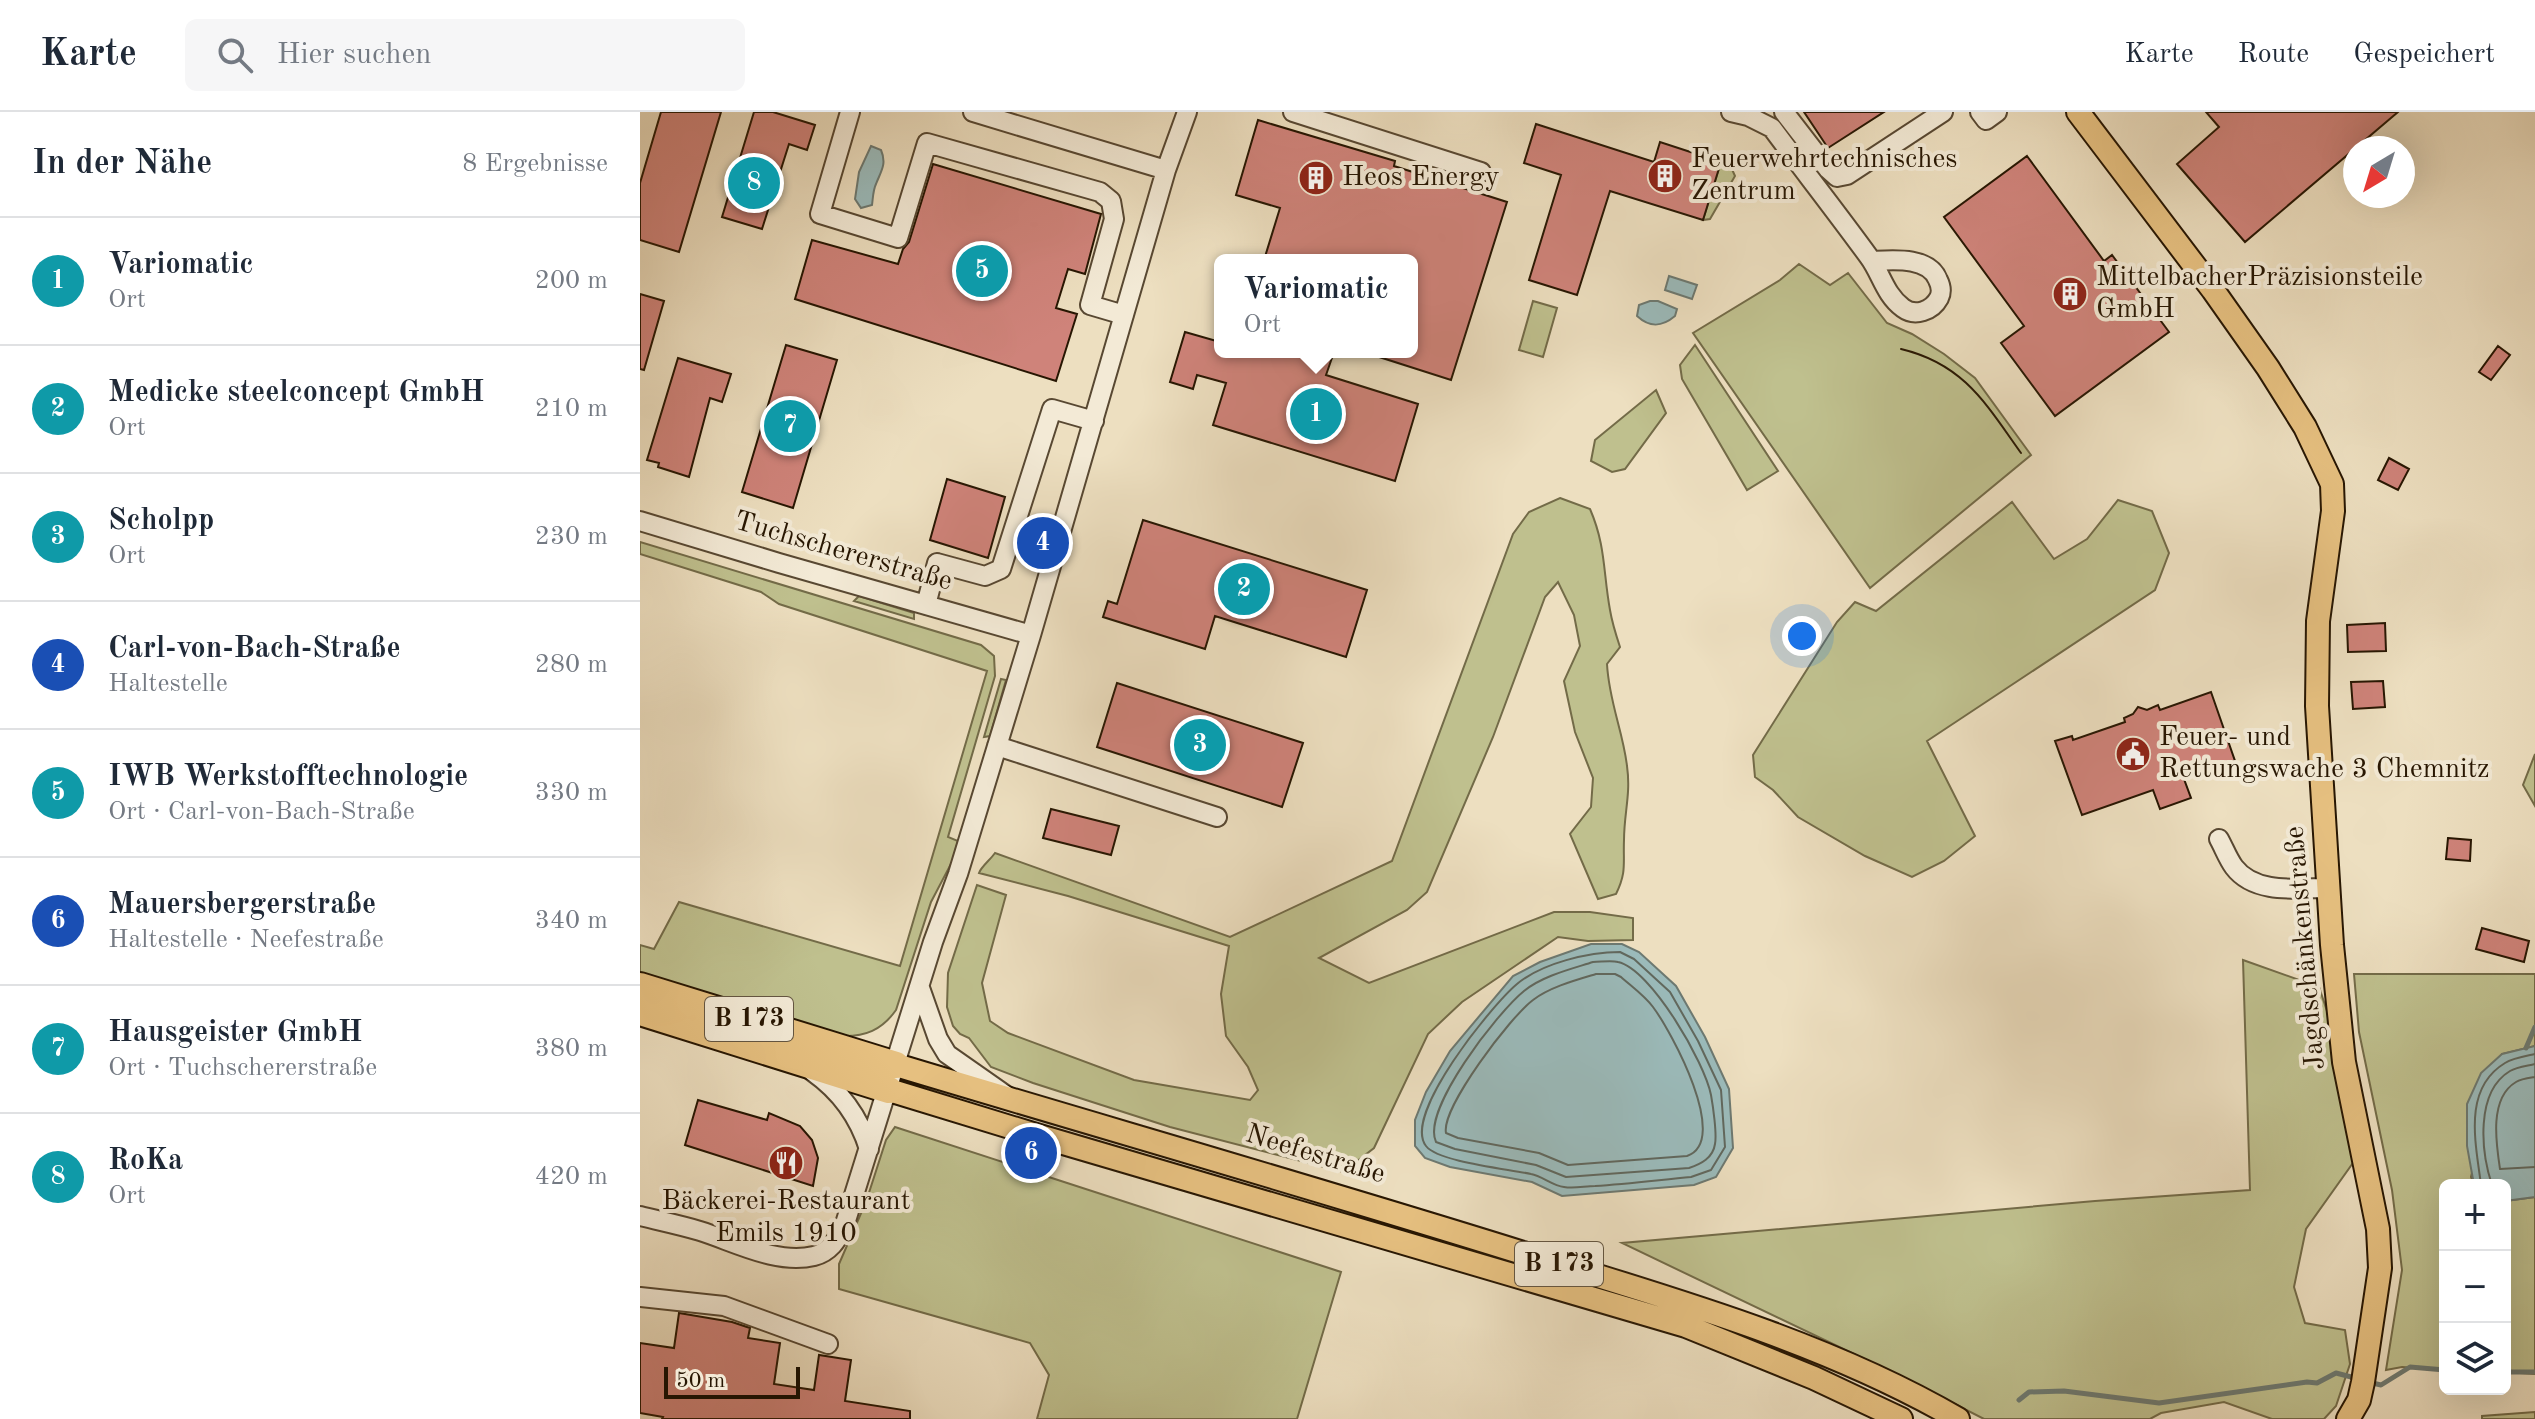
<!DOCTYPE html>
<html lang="de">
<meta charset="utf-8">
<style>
body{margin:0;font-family:"Old Standard TT",serif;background:#f6f6f7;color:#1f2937}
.controls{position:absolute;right:24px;bottom:24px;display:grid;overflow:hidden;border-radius:12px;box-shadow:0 8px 32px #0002}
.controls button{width:72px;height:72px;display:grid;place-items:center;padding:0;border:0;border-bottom:2px solid #e0e1e3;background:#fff;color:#1f2937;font:40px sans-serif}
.compass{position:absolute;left:1703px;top:24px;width:72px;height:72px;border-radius:50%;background:#fff;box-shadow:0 8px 32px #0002;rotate:218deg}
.scale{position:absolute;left:24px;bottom:20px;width:136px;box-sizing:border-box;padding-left:8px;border:4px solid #271602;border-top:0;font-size:22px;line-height:28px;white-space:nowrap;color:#271602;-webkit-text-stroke:6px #f3ead6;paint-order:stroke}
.you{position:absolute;left:1162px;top:524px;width:28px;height:28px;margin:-20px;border:6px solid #fff;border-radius:50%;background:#1a73e8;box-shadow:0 0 0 12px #1a73e833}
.badge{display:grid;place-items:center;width:52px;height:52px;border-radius:50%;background:#db2777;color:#fff;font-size:26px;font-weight:700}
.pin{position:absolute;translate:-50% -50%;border:4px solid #fff;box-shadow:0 2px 8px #0006}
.popup{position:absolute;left:574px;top:142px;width:204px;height:104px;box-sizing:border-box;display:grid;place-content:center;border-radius:12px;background:#fff;filter:drop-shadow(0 2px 6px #0005);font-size:26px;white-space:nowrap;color:#747a83}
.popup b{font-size:30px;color:#1f2937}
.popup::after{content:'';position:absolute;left:50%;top:100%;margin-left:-16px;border:16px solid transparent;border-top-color:#fff}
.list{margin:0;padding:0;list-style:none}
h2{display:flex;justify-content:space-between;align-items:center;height:104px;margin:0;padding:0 32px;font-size:34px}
h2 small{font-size:26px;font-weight:400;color:#747a83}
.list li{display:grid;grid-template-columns:52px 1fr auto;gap:24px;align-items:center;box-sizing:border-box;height:128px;padding:0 32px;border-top:2px solid #e0e1e3}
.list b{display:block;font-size:30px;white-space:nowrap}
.list p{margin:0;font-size:26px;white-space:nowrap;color:#747a83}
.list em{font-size:26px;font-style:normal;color:#747a83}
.icon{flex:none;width:44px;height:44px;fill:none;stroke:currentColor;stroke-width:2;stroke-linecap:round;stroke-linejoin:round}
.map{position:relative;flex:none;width:1895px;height:1307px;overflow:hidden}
header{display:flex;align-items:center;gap:48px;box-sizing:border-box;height:112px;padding:0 40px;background:#fff;border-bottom:2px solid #e0e1e3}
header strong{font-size:38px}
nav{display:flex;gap:44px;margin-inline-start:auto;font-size:28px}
.search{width:560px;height:72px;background:#f6f6f7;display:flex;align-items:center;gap:20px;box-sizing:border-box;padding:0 28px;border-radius:12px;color:#747a83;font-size:30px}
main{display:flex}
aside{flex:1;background:#fff}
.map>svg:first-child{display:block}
.green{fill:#bfc08e;stroke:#736b48;stroke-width:2}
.water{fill:#9bbbbb;stroke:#6d7971;stroke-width:2}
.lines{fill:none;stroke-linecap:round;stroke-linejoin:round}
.shore{stroke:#61685e;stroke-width:2}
.stream{stroke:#6d7971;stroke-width:5}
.building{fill:#cf837a;stroke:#271602;stroke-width:2}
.minor-casing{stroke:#584832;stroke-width:22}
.major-casing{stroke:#271602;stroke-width:26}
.highway-casing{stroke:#271602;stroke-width:30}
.minor{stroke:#f3ead6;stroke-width:18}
.major{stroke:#e6c080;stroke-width:22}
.highway{stroke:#e6c080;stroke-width:26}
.tram{stroke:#271602;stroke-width:2}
.labels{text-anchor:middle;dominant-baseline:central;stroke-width:8;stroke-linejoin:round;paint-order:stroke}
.shield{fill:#f3ead6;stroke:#645642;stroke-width:2}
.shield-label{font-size:26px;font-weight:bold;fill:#271602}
.poi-label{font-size:28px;fill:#271602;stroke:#f3ead6;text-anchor:start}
.street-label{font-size:28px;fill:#271602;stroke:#f3ead6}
</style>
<header>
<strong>Karte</strong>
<div class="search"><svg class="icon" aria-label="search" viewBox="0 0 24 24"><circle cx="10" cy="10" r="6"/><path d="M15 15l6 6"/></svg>Hier suchen</div>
<nav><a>Karte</a><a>Route</a><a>Gespeichert</a></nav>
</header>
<main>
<aside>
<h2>In der Nähe<small>8 Ergebnisse</small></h2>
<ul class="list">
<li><span class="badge" style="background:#0f9aa8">1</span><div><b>Variomatic</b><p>Ort</p></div><em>200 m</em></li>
<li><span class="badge" style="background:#0f9aa8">2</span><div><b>Medicke steelconcept GmbH</b><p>Ort</p></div><em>210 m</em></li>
<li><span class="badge" style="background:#0f9aa8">3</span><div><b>Scholpp</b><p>Ort</p></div><em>230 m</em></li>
<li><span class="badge" style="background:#1a4fb4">4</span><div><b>Carl-von-Bach-Straße</b><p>Haltestelle</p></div><em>280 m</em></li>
<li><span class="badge" style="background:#0f9aa8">5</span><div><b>IWB Werkstofftechnologie</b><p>Ort · Carl-von-Bach-Straße</p></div><em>330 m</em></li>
<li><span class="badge" style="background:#1a4fb4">6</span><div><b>Mauersbergerstraße</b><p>Haltestelle · Neefestraße</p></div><em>340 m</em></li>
<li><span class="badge" style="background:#0f9aa8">7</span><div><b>Hausgeister GmbH</b><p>Ort · Tuchschererstraße</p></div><em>380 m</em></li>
<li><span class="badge" style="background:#0f9aa8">8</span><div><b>RoKa</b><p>Ort</p></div><em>420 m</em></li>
</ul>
</aside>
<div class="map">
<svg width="1895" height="1307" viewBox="0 0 1895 1307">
<rect width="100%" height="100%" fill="#eddfc0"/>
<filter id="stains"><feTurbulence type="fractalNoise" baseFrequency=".0025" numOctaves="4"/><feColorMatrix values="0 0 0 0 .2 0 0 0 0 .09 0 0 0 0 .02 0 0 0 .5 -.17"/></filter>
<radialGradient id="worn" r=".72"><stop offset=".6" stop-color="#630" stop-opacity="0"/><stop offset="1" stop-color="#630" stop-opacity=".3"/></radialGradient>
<path class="green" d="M1081 50 1091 55 1095 64 1070 107 1063 108Z
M1159 152 1190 173 1208 161 1247 211 1272 222 1304 242 1335 266 1391 343 1230 476 1053 221 1140 168Z
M893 189 917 196 903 245 879 238Z
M1055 233 1138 359 1107 378 1042 267 1040 253Z
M1016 278 1026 301 985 357 972 360 951 349 955 328Z
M920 386 950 397C966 434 963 460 970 498 972 510 976 523 980 535L967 552C969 590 983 619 987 654 991 682 984 701 984 728 983 751 987 760 976 782L958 787 930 722 951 695 953 666 935 620 924 569 940 534 934 503 918 470 905 485 853 625 787 780 767 798 679 846 729 871 914 800H950L993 806V828L948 829 918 825 822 890 788 922 734 1036 703 1060 530 1015 393 971 351 955 329 926 320 922 313 914 307 895 308 861 337 773 366 783 342 871 350 909 368 921 494 968 610 988 618 978 608 955 586 924 581 882 589 834 428 784 339 761C341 755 350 748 355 741L590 825 752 749 873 422 889 400Z
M1478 388 1512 399 1529 441 1515 478 1287 629 1335 724 1304 749 1272 765 1225 744 1158 705 1133 678 1115 665 1113 643 1197 510 1215 490 1236 499 1372 390 1414 447 1447 427Z
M0 430 341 533 354 544 355 564 308 725 318 729 312 750 291 790 256 898C242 918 225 925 201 924L0 864V833L14 837 39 790 260 854 347 559 139 492 121 480 0 442Z
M219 484 274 501V507L214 489Z
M361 567 366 568 350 624 344 625Z
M1895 642V694L1883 673Z
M1603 848 1679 875 1690 908 1715 1048 1666 1117 1654 1175 1665 1211 1705 1218 1710 1252 1696 1294 1684 1307H1632L1584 1290 1521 1301 1510 1307H1344L1262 1265 982 1131 1455 1089 1610 1078Z
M1714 862H1895V934L1862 942 1831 1065 1834 1073H1805V1258L1762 1255 1746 1258 1762 1158 1752 1078 1719 920Z
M255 1015 701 1160 657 1307H397L409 1263 390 1231 199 1177V1152L226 1090 246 1028Z
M1895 1085V1262L1865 1260V1089Z
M1895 1300V1307H1842V1304Z"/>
<path class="water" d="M231 34 241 38C247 52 241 59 236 72 233 78 233 86 232 93L221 96 215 87 219 60Z
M1029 164 1057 173 1052 187 1025 178Z
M1010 189H1018L1037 197 1035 204C1022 215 1010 216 997 204L999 193Z
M951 832H982L999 840 1036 874 1065 925 1089 977 1093 1036 1076 1065 1054 1073 922 1084 892 1070 810 1055 785 1046 775 1034V1008L786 980 810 939 873 864 900 850Z
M1895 934V1085L1865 1089V1073H1834L1827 1034V992L1841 961 1862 942Z"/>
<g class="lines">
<path class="shore" d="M980 840 994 847 1030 880 1058 929 1081 978 1085 1035 1071 1058 1051 1065C1019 1068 987 1072 955 1074 945 1074 934 1077 924 1075 913 1074 902 1064 891 1062 869 1057 798 1050 786 1034 762 1003 852 893 877 872 902 851 949 840 980 840Z
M953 850C961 850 971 848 978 850 1011 857 1065 951 1071 983 1073 994 1077 1022 1075 1032 1073 1046 1061 1052 1049 1056L926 1065 896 1053 815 1037 796 1030C781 998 858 900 884 879 902 864 931 857 953 850Z
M956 862H975L981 865C991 874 1005 884 1013 895 1031 919 1091 1029 1047 1044L928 1053 899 1041 818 1026 806 1021C801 996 871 904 893 888 910 875 936 868 956 862Z
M1895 965C1889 966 1881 967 1876 970 1849 986 1856 1031 1860 1057L1895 1055
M1841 1073C1836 1032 1822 977 1865 951 1873 946 1886 944 1895 942
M1852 1073C1841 1040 1835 980 1870 959 1877 955 1887 954 1895 952"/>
<path class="stream" d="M1886 936 1895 915
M1865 1260H1895
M1728 1270 1741 1273 1770 1255 1805 1258
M1379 1288 1389 1280 1424 1279 1519 1291 1667 1270 1677 1271 1696 1261 1719 1267"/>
</g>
<path class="building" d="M21 0H81L39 140 0 128V71Z
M114 0H133L175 13 167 38 149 32 122 117 82 105Z
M1164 0H1244L1188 36Z
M1566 0H1758L1605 130 1537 52 1579 15Z
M618 8 755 49 754 54 867 90 811 268 733 243 734 240H772V148H624L640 96 596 83Z
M896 12 1014 50 1020 30 1081 50 1063 108 970 79 937 183 889 168 921 63 884 51Z
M1387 44 1464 149 1472 143 1529 220 1415 304 1361 231 1384 214 1304 105Z
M293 52 461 102 445 162 428 157 416 196 437 202 416 269 155 187 172 128 258 152 263 137 269 130Z
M0 182 24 189 4 258 0 257Z
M545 220 580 230V240H694L686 263 778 292 755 369 573 313 586 271 557 263 553 277 530 270Z
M146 233 197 248 153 396 102 380Z
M1858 234 1870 243 1851 268 1839 260Z
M38 246 91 262 82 290 70 286 49 365 18 355 19 351 7 348Z
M1749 346 1769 357 1758 378 1738 368Z
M307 367 365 385 348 446 290 428Z
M503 408 727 478 706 545 575 504 565 537 463 505 468 489 477 492Z
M1745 511 1746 539 1708 540 1707 513Z
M1743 569 1745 595 1713 597 1711 570Z
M477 571 663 631 642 695 457 635Z
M1571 580 1595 649 1544 667 1551 686 1520 697 1513 678 1442 703 1415 629 1432 624 1433 628 1485 610 1484 606 1493 602 1498 595 1507 598 1518 593 1520 598Z
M411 697 479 714 471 743 403 726Z
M1808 726 1831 728 1830 749 1806 747Z
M1842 816 1889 829 1884 850 1836 837Z
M58 988 127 1008 129 1001 160 1014 172 1028 178 1046 173 1074 45 1033Z
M39 1201 92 1210 110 1216 108 1226 140 1231 134 1272 174 1278 179 1243 211 1248 205 1289 270 1299V1307H22L23 1305 0 1301V1231L34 1236Z"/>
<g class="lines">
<defs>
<path id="minor" d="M210 0 180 102 258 126 287 31 460 80 471 89 474 107 450 193 484 203
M333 0 526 58
M653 0 841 60
M1091 0 1108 4 1132 16C1164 59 1197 101 1229 145 1241 161 1245 183 1263 196 1275 205 1292 199 1299 186 1302 180 1301 174 1298 168 1289 144 1252 148 1232 149
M1144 0 1188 57 1197 65 1207 63 1303 0
M1340 0 1346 8 1357 0
M0 409 139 451 391 523
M286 493 297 451 345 464 361 457 412 297 454 309
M357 634 577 705
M1579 727C1584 736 1588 747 1594 755 1615 783 1659 776 1689 776
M280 876 298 927 307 942 367 984
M173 960C200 979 219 1005 229 1037
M0 1104C20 1109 40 1113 60 1119 95 1130 137 1153 174 1144 190 1140 197 1128 204 1115L293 830 318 762 391 523 526 58 547 0
M0 1185 84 1194 188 1232"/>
<path id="major" d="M1438 0 1573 178 1628 256 1665 315 1692 372 1693 399 1678 509 1677 594 1692 833 1704 950 1738 1117 1740 1156 1723 1270 1719 1288 1708 1307
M256 953C465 1016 675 1076 883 1141 1029 1186 1186 1230 1318 1307
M249 978 396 1023 1046 1214 1174 1266 1261 1307"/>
<path id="highway" d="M0 874 256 953
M0 900 249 978"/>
</defs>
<use href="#minor" class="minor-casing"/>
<use href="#major" class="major-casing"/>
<use href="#highway" class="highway-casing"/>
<use href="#minor" class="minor"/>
<use href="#major" class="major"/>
<use href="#highway" class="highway"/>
<path class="tram" d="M1261 237C1324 252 1346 292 1381 341"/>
</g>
<defs>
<symbol id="building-disc" viewBox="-11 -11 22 22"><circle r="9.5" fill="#8f2418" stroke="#f3ead6"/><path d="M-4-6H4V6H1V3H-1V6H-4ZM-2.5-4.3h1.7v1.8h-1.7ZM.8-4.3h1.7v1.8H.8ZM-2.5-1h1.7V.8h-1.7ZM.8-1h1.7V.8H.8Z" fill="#fff"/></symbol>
<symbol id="civic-disc" viewBox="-11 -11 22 22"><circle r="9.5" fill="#8f2418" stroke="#f3ead6"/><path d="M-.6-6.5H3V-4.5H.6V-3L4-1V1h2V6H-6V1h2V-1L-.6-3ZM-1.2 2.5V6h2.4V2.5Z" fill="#fff"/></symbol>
<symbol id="restaurant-disc" viewBox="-11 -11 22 22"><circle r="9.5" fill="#8f2418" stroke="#f3ead6"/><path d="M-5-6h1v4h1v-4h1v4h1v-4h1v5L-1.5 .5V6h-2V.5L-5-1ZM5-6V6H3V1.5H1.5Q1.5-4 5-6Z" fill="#fff"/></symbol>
</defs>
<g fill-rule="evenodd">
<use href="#building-disc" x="1005" y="44" width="40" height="40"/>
<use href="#building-disc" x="656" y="46" width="40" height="40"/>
<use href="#building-disc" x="1410" y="162" width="40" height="40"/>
<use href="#civic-disc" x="1473" y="622" width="40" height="40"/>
<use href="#restaurant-disc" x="126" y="1031" width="40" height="40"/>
</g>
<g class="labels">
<g class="shield">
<rect x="65" y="885" width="88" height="44" rx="6"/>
<rect x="875" y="1130" width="88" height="44" rx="6"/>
</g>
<g class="shield-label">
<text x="109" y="907">B 173</text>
<text x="919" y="1152">B 173</text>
</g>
<g class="poi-label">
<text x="1051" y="48">Feuerwehrtechnisches<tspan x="1051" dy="32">Zentrum</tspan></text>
<text x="702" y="66">Heos Energy</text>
<text x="1456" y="166">MittelbacherPräzisionsteile<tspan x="1456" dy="32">GmbH</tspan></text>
<text x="1519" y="626">Feuer- und<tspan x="1519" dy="32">Rettungswache 3 Chemnitz</tspan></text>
<text x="146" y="1090" text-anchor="middle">Bäckerei-Restaurant<tspan x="146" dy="32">Emils 1910</tspan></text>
</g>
<g class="street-label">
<text transform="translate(203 440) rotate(16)">Tuchschererstraße</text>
<text transform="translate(1666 836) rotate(-95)">Jagdschänkenstraße</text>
<text transform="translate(675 1043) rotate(17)">Neefestraße</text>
</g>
</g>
<rect width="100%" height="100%" filter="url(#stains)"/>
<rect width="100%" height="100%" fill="url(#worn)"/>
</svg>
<div class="controls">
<button>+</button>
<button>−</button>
<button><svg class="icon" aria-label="layers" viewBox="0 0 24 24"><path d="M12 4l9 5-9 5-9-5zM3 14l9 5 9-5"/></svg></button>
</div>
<svg class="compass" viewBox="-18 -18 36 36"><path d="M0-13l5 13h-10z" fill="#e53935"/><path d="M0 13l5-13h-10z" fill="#747a83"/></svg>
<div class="scale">50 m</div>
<div class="you"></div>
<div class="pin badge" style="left:676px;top:302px;background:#0f9aa8">1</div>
<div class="popup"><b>Variomatic</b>Ort</div>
<div class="pin badge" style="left:604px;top:477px;background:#0f9aa8">2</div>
<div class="pin badge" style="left:560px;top:633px;background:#0f9aa8">3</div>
<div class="pin badge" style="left:403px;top:431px;background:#1a4fb4">4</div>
<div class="pin badge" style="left:342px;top:159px;background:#0f9aa8">5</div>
<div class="pin badge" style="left:391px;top:1041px;background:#1a4fb4">6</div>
<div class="pin badge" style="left:150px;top:314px;background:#0f9aa8">7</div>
<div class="pin badge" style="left:114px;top:71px;background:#0f9aa8">8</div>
</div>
</main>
